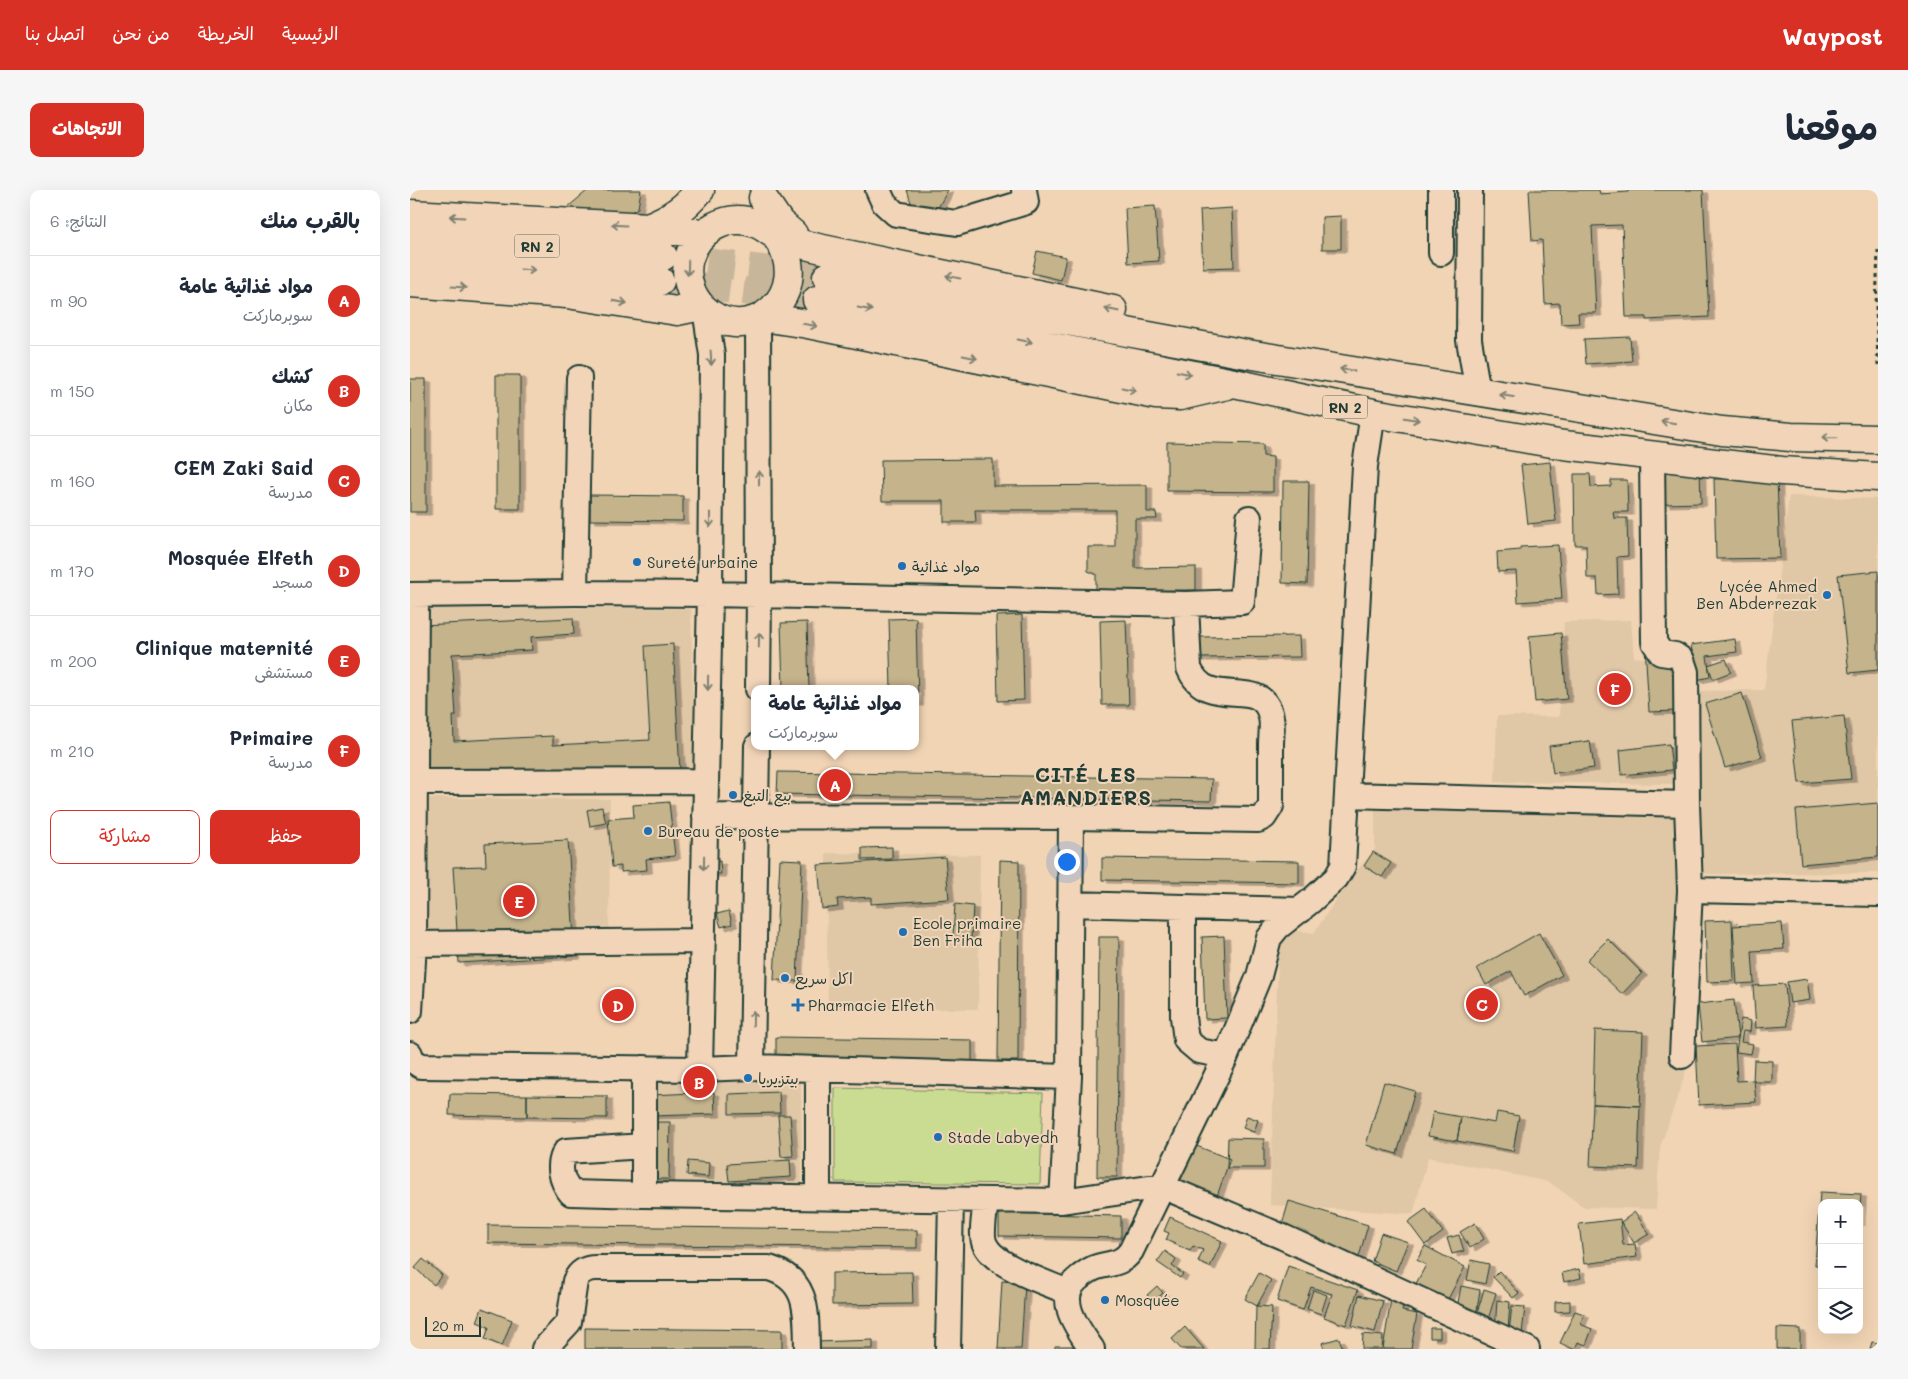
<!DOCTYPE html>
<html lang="ar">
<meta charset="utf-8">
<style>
body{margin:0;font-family:Mali,"Playpen Sans Arabic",sans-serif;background:#f6f6f7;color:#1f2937;direction:rtl}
.controls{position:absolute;right:15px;bottom:15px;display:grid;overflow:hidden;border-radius:10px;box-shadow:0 5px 20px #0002}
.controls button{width:45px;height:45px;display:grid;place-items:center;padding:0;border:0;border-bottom:1px solid #e0e1e3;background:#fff;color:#1f2937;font:25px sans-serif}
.scale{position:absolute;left:15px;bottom:12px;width:56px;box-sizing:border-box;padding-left:5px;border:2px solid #1f3d34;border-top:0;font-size:14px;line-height:18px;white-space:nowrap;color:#1f3d34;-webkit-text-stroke:4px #f2d5b9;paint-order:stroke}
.you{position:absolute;left:656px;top:671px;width:18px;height:18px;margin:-12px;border:4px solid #fff;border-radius:50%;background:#1a73e8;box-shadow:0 0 0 8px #1a73e833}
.badge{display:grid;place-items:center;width:32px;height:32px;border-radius:50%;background:#d93025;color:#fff;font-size:16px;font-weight:700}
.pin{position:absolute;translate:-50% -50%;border:2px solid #fff;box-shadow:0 1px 5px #0006}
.popup{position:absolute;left:341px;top:495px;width:168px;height:65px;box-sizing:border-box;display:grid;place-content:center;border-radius:10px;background:#fff;filter:drop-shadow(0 1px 4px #0005);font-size:16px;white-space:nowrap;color:#747a83}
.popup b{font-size:19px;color:#1f2937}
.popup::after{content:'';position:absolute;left:50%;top:100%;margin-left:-10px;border:10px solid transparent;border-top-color:#fff}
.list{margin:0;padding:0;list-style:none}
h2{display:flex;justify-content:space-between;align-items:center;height:65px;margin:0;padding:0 20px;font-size:21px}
h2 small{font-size:16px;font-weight:400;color:#747a83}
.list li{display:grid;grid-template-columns:32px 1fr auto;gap:15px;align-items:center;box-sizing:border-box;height:90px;padding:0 20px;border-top:1px solid #e0e1e3}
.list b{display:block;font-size:19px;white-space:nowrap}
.list p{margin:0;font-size:16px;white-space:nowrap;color:#747a83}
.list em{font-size:16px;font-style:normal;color:#747a83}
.actions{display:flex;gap:10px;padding:15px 20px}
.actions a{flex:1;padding:11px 0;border:1px solid #d93025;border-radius:10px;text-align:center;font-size:18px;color:#d93025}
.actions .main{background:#d93025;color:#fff}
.icon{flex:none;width:28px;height:28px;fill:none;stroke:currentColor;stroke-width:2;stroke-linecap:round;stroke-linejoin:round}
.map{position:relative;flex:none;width:1468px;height:1159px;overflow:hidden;direction:ltr;border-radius:10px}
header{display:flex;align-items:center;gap:30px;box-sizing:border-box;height:70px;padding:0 25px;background:#d93025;color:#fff}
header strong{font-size:24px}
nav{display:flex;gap:28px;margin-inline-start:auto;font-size:18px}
.intro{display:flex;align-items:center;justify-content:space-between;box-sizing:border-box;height:120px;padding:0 30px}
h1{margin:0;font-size:35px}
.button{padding:12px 22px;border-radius:10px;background:#d93025;color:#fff;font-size:18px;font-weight:700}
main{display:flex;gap:30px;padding:0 30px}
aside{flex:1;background:#fff;border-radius:10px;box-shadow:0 5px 20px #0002}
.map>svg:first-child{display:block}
.built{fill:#e0c7a6}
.green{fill:#cadc91;stroke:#748c62}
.building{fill:#c4b38b;stroke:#1f3d34;filter:url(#shadow)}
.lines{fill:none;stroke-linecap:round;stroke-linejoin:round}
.highway-tunnel{stroke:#c7b69a;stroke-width:28;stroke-dasharray:28 14;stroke-linecap:butt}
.minor-casing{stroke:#1f3d34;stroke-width:28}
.highway-casing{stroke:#1f3d34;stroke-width:31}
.path{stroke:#1f3d34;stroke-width:3;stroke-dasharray:4 4;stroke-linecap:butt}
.minor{stroke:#f2d5b9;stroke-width:24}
.highway{stroke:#f2d5b9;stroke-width:28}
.oneway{stroke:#7e8170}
.poi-dot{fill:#1f6fb2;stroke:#f2d5b9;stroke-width:2}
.labels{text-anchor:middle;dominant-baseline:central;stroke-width:4;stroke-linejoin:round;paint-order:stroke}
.shield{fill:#f2d5b9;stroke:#5e6b5c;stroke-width:1}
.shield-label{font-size:14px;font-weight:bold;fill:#1f3d34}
.poi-label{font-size:15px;fill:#1f3d34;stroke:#f2d5b9;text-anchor:start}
.district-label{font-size:20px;font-weight:bold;letter-spacing:1px;fill:#1f3d34;stroke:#f2d5b9}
</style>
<header>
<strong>Waypost</strong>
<nav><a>الرئيسية</a><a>الخريطة</a><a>من نحن</a><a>اتصل بنا</a></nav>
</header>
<div class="intro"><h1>موقعنا</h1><a class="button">الاتجاهات</a></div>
<main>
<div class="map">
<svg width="1468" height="1159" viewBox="0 0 1468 1159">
<defs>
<filter id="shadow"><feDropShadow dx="5.5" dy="3" stdDeviation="0" flood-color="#0004"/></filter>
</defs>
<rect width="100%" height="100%" fill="#f1d4b4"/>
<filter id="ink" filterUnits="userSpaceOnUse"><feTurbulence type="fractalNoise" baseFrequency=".02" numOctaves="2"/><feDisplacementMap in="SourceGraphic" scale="10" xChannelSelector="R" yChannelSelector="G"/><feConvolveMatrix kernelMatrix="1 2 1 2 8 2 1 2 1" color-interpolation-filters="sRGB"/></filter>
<g filter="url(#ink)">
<path class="built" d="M1379 306 1468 309V683L1291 684 1288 501 1354 500Z
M16 417 281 419 284 580 20 581Z
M1221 430 1224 467 1259 471 1263 594 1085 592 1087 526 1149 527 1154 432Z
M19 608 200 609 199 747 18 749Z
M965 612 1283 617 1275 885 1250 957 1246 1019 1174 1017 1139 992 1018 967 1003 1024 860 1015 869 738 904 743 940 689 965 659Z
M416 663 570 665 568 819H418Z
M243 886 391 888 392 1001 243 996Z"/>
<path class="green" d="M425 898 633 903 630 994 425 992Z"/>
<path class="building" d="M178 0H231L228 18 212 27 161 23 158 17Z
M497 0H538L525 23 504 22Z
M1119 0H1189L1190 4 1218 2V0H1293L1299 127 1236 130V127H1216L1212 35 1182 36 1186 123H1168L1169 133 1151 134 1150 113 1135 114 1132 50 1122 51Z
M745 16 749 71 718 73 715 18Z
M822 18 824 77 793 78 790 20Z
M931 26V59H912V27Z
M627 61 656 67 651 90 622 83Z
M1220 147 1222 171 1176 174 1174 149Z
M86 185H110V319H86Z
M0 189H16V322H0Z
M757 252 853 254V266L863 267V302L757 301Z
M583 269V296L737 295V322H746L747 329H725V378L786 377V400L686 401V384L678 381V357H705V320H565L566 332H534V311H472L471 270Z
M1140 272 1146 331 1118 334 1111 275Z
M1290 280 1291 313 1254 314 1253 281Z
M1164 284H1180L1181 297 1201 296V290H1217L1218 322H1203L1204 328H1217L1218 366 1207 367 1208 404 1188 405 1187 388H1177L1176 355H1165Z
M1367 288 1370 368 1306 369 1304 289Z
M873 291H899L897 394 872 393Z
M180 305 273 306V331L180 330Z
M1148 355 1152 409 1108 412 1106 381 1088 382 1087 362 1110 360V357Z
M1468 381V480L1439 483 1428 385Z
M612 425 614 510 588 511 586 426Z
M163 428 164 444 121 447 122 460 42 464 46 526H43L44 551 143 546V555L240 550 235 456 263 454 270 582 18 586 11 435Z
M506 428 508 513H505V499H481L479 429Z
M716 430 719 515H692L690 431Z
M397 432 399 499H373L371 433Z
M1151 443 1157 509 1125 512 1119 446Z
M889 446 890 467 787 468V447Z
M1325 449 1327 462 1297 466 1300 487 1286 490 1281 455Z
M1262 453 1266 521 1239 522 1235 454Z
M1316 469 1321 482 1303 489 1298 475Z
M1332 503 1352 567 1315 578 1295 514Z
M1434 526 1441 589 1389 593 1382 531Z
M1180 551 1184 578 1143 583 1139 556Z
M1259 554 1262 580 1212 585 1210 560Z
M368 582 802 589 801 611 367 604Z
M259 612 265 666 236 669 237 680 211 682V676L202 677 198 629 224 627 223 615Z
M1468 613V667L1391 674 1386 620Z
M192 617 196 633 180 636 177 620Z
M158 650 165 766 49 773 43 677 76 676 75 654Z
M482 657V669L452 670V658Z
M963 662 981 673 972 687 954 676Z
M535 667 539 709 461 714V707L427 709 428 717 412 719 408 675Z
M692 668 889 671V693L692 690Z
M370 669 392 670 387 791 364 790Z
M590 670 609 671 608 871H588Z
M310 671 311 684H302L301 672Z
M545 714 563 716 561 748 543 747Z
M319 721 322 734 311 737 307 724Z
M1322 730 1324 791 1297 792 1295 731Z
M1372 733 1374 759 1342 761 1344 793 1327 794 1323 736Z
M1129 743 1152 785 1114 806 1101 781 1076 795 1067 778Z
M814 746 817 828 795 829 792 747Z
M689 747H709L707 987H687Z
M1198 749 1232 783 1212 804 1177 770Z
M1397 789 1400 810 1380 813 1377 792Z
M1375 794 1378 836 1346 838 1343 796Z
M1324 810 1328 848 1292 852 1288 814Z
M1331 829 1341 831 1340 842 1333 841 1331 852 1343 854 1341 864 1326 862Z
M1185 840 1233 842 1230 916 1183 914Z
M366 847 562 850V871L366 868Z
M1325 854 1327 891 1344 890 1346 912 1289 915 1286 856Z
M1344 870 1362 871V892H1343Z
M974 892 1005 901 987 964 956 955Z
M304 902 305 924 242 926V905Z
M369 902 370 923 319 924V904Z
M40 904 117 905V927L39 925Z
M117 905 197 906V928L117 927Z
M1183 914 1230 916 1228 978 1180 976Z
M1023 922 1051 927 1047 951 1018 946Z
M1087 922 1109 926 1103 961 1047 951 1051 927 1085 933Z
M368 925H380L383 966 371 967Z
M837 926 848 930 844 942 833 938Z
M241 932H260L259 989H241Z
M818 948 854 949V978H817Z
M784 955 820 969 807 1006 770 992Z
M380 970 381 987 319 991 317 974Z
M278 971 299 973 298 987 277 985Z
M1410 1002 1451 1004 1449 1033V1013H1412V1075H1405Z
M879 1011 958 1035 949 1067 924 1060 925 1057 870 1041Z
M1016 1019 1033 1042 1015 1055 998 1032Z
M1225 1022 1239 1044 1224 1053 1211 1032Z
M589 1023 711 1026V1048L589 1046Z
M760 1027 812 1051 800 1077 788 1072 793 1060 783 1056 780 1061 756 1050 759 1043 754 1041Z
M1210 1029 1213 1055 1225 1054 1227 1067 1174 1074 1169 1034Z
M1065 1033 1074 1049 1060 1058 1050 1042Z
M78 1035 507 1040V1058L78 1053Z
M971 1043 998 1052 986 1081 962 1071Z
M1049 1045 1054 1061 1042 1064 1037 1048Z
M1015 1056 1055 1077 1037 1111 1002 1101 1016 1075 1007 1070Z
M755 1061 766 1069 762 1076 773 1084 770 1088 747 1072Z
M13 1069 32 1085 24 1095 5 1078Z
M1061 1070 1079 1074 1075 1094 1057 1090Z
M878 1076 948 1100 936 1135 914 1127 922 1104 901 1097 893 1120 867 1111Z
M1169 1079 1171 1088 1154 1092 1152 1083Z
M1089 1081 1109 1103 1103 1108 1083 1087Z
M502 1082 503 1114 422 1115V1083Z
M849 1083 861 1090 847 1116 835 1109Z
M592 1091 615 1093 611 1159H588Z
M747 1096 753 1103 743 1112 737 1105Z
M1051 1096 1070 1100 1065 1132 1046 1124Z
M1074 1099 1086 1103 1078 1130 1066 1127Z
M903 1100 917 1105 911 1124 897 1119Z
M982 1103 995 1105 992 1121 1007 1124 1001 1159H973Z
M949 1105 973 1111 965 1142 942 1136Z
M1087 1110 1100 1112 1098 1141 1085 1140Z
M1160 1111V1121L1145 1122V1112Z
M846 1116 862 1117 860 1159H845Z
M1102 1116 1115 1117 1112 1144 1099 1142Z
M72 1118 102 1130 92 1156 75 1149 79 1137 67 1132Z
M1165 1121 1174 1124 1170 1134 1182 1139 1176 1155 1168 1152 1165 1159H1163L1150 1153Z
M775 1137 794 1159H771L762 1149Z
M175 1138 372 1140V1159H175Z
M1020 1138H1030V1148H1020Z
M1367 1138 1390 1139V1159H1367Z
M953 1144 973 1146 972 1159H952Z
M929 1148 933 1159H914L912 1153Z
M463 1150V1159H406V1152Z
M1462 1152 1468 1153V1159H1460Z
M645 1156H663V1159H645Z"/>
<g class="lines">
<path class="highway-tunnel" d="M255 67 417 87
M250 91 407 110"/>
<defs>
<path id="minor" d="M468 0 474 13 486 24 547 33 616 12 614 0
M1060 0 1059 150 1068 202
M1031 63V0
M1242 265 1244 452 1251 463 1265 465 1272 470 1276 482 1277 614 1280 700 1272 866
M165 403 169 188
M0 405 165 403 300 404 776 414 832 412 839 328
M348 499 349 406 348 129
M6 592 296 591
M938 605 1277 614
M295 626 661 627 848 630 854 627 861 616C861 595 861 575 861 554 861 545 863 535 861 527 852 482 798 524 779 478L776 414
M1280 700 1468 704
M660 714 891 720
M773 717V827L776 850 789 861 816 866
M0 754 293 751
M0 821 4 754 6 405
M0 864 2 870 11 876 290 879 342 877 659 887
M342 877 347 556
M234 878V1005L652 1011 659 887 661 627
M290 879 300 404 302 165 295 119
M408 879V1007
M234 956 156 961C147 974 151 991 161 1003L234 1005
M576 1010C575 1021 571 1043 574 1052 582 1076 635 1092 658 1102
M652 1011 752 996 873 1047 1117 1159
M134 1159 159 1132 165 1091C169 1082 176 1078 186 1078H359C400 1090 396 1124 397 1159
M538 1159 541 1010
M682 1159C668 1139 643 1107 670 1087 675 1083 680 1079 687 1077 701 1073 712 1074 721 1061L816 866 849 786 859 748 868 737 902 710 926 688 933 676 955 276 963 223"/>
<path id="highway" d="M353 8 370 33 383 44
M0 24 238 37 292 44
M238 37C261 28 274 19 290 0
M365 45C409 102 337 163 292 117 280 105 274 85 279 68 287 40 317 23 345 33 354 36 360 43 368 46 380 52 395 55 408 58L703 120
M0 46 253 66
M0 71 250 91
M417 87 831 163 1312 241 1381 247 1468 249
M0 93 157 104 267 121 291 116
M407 110 824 193 963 223 1154 255 1372 281 1468 287
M352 127 398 134 746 205 770 206 817 195"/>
</defs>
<use href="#minor" class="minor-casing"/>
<use href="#highway" class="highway-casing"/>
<path class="path" d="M1468 60 1466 117 1468 175"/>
<use href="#minor" class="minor"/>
<use href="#highway" class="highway"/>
</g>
<defs><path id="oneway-shaft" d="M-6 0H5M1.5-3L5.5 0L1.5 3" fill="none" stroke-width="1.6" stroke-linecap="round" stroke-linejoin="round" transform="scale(1.25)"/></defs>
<g class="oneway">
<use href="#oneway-shaft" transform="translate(47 27) rotate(-177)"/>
<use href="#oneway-shaft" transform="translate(209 35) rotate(-177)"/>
<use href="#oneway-shaft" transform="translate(278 78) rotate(92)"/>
<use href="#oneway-shaft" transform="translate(118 80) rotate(4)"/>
<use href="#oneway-shaft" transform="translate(543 87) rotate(-168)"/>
<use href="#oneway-shaft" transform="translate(49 97) rotate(4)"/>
<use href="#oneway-shaft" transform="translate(210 112) rotate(9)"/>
<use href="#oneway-shaft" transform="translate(455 119) rotate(11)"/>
<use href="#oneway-shaft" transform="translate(702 120) rotate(-168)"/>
<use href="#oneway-shaft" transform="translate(400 135) rotate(10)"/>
<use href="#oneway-shaft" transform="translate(615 151) rotate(11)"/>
<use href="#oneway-shaft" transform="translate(560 167) rotate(12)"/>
<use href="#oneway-shaft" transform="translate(301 168) rotate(87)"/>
<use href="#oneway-shaft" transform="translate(937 180) rotate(-171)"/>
<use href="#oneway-shaft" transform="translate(774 183) rotate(11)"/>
<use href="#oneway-shaft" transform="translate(719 199) rotate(12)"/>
<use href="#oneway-shaft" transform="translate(1097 206) rotate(-171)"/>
<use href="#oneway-shaft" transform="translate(1002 229) rotate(9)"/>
<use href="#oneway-shaft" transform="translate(1258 232) rotate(-171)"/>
<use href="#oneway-shaft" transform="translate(1419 248) rotate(-179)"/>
<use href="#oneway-shaft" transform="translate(349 288) rotate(-90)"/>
<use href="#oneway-shaft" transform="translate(300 330) rotate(90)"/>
<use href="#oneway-shaft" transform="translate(349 450) rotate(-89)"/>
<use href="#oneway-shaft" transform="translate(298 493) rotate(91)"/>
<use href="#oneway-shaft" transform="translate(294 673) rotate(91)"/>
<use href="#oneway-shaft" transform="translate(343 828) rotate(-89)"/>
</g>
</g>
<g class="poi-dot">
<circle cx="227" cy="372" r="5"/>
<circle cx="492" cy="376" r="5"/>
<circle cx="1417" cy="405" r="5"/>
<circle cx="323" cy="605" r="5"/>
<circle cx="238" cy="641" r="5"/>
<circle cx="493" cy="742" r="5"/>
<circle cx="375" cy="788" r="5"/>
<path d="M385.5 807.5h5v5h5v5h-5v5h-5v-5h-5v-5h5z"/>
<circle cx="338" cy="888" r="5"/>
<circle cx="528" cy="947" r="5"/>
<circle cx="695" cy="1110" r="5"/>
</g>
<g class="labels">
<g class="shield">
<rect x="104.5" y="44.5" width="45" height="23" rx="4"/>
<rect x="912.5" y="205.5" width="45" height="23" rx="4"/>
</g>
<g class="shield-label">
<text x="127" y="56">RN 2</text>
<text x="935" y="217">RN 2</text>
</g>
<g class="poi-label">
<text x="237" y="372">Sureté urbaine</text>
<text x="502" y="376">مواد غذائية</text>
<text x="1407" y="396" text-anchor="end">Lycée Ahmed<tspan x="1407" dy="17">Ben Abderrezak</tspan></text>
<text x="333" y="605">بيع التبغ</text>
<text x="248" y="641">Bureau de poste</text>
<text x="503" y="733">Ecole primaire<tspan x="503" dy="17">Ben Friha</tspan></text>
<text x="385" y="788">اكل سريع</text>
<text x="398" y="815">Pharmacie Elfeth</text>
<text x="348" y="888">بيتزيريا</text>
<text x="538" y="947">Stade Labyedh</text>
<text x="705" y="1110">Mosquée</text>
</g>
<g class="district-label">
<text x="676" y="584">CITÉ LES<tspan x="676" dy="23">AMANDIERS</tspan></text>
</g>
</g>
</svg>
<div class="controls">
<button>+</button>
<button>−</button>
<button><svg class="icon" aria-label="layers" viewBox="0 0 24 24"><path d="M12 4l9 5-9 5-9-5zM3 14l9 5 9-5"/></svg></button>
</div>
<div class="scale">20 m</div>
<div class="you"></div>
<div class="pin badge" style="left:425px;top:595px">A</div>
<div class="popup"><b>مواد غذائية عامة</b>سوبرماركت</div>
<div class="pin badge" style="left:289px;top:892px">B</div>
<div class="pin badge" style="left:1072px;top:814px">C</div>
<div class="pin badge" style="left:208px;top:815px">D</div>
<div class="pin badge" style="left:109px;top:711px">E</div>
<div class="pin badge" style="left:1205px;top:499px">F</div>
</div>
<aside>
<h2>بالقرب منك<small>النتائج: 6</small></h2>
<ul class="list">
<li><span class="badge">A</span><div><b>مواد غذائية عامة</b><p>سوبرماركت</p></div><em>90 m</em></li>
<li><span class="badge">B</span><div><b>كشك</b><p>مكان</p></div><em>150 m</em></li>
<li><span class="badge">C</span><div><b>CEM Zaki Said</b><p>مدرسة</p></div><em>160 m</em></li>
<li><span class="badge">D</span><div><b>Mosquée Elfeth</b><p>مسجد</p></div><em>170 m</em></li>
<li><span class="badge">E</span><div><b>Clinique maternité</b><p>مستشفى</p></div><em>200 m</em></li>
<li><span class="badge">F</span><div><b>Primaire</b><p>مدرسة</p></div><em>210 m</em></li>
</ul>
<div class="actions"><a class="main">حفظ</a><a>مشاركة</a></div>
</aside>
</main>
